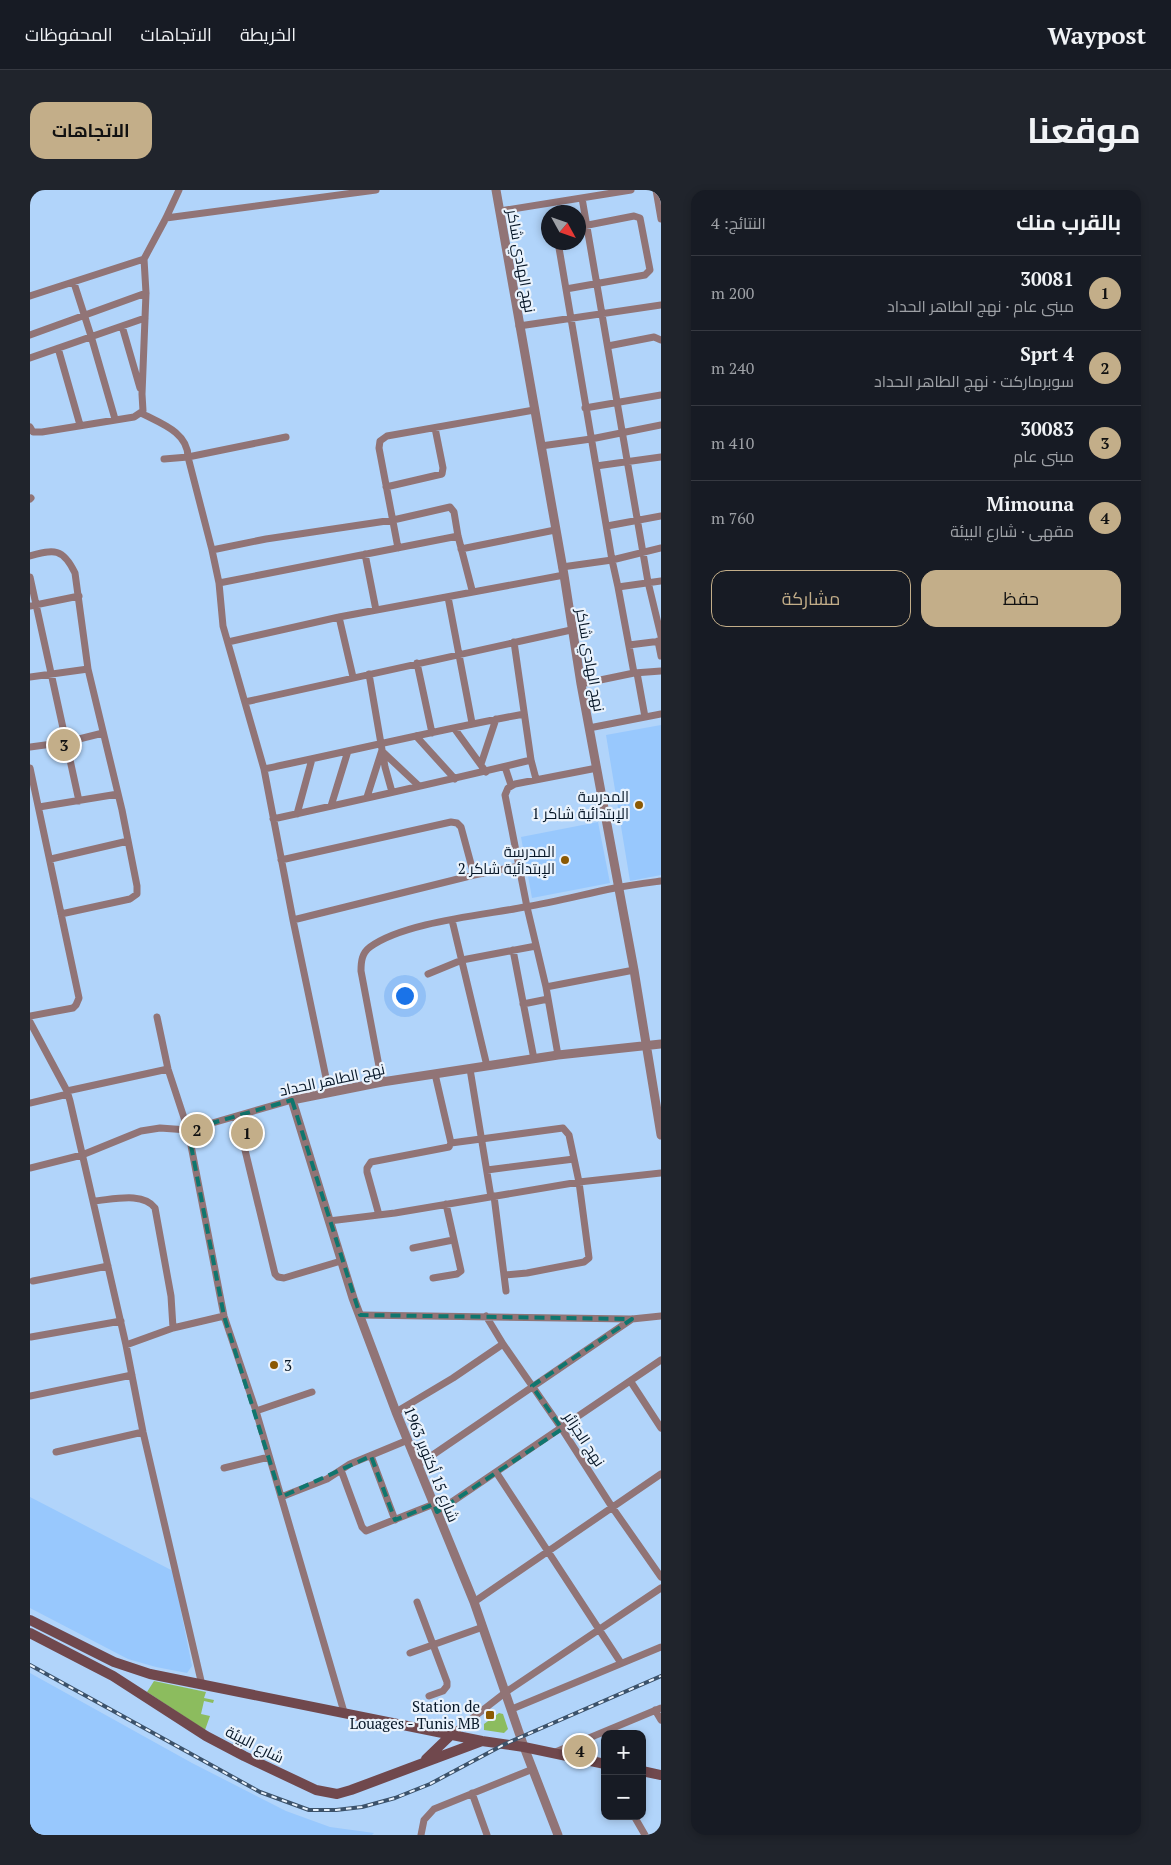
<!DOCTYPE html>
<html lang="ar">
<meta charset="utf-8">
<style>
body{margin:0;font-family:"PT Serif",Cairo,serif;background:#20242c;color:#f1f3f6;direction:rtl}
.controls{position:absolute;right:15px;bottom:15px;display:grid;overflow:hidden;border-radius:10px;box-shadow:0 2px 8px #0003}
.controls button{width:45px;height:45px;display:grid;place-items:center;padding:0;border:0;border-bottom:1px solid #363941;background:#171b24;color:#f1f3f6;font:25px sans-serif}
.compass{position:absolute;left:511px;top:15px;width:45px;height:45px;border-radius:50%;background:#171b24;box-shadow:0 2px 8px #0003;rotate:130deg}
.you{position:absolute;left:374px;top:805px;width:18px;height:18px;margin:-12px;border:4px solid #fff;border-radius:50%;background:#1a73e8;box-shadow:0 0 0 8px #1a73e833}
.badge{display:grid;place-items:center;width:32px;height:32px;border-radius:50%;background:#c3ae89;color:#111;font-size:16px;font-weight:700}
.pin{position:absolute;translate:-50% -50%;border:2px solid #fff;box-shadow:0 1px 5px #0006}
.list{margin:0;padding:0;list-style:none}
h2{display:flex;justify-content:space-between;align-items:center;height:65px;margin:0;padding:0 20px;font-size:21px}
h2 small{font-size:16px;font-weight:400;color:#9ea1a6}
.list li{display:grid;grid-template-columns:32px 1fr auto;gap:15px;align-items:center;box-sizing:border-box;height:75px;padding:0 20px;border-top:1px solid #363941}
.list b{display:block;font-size:19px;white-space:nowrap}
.list p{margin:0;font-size:16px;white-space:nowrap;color:#9ea1a6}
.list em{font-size:16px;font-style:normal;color:#9ea1a6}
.actions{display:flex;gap:10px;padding:15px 20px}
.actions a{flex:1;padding:11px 0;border:1px solid #c3ae89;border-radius:15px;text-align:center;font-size:18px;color:#c3ae89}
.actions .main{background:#c3ae89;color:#111}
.map{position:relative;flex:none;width:631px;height:1645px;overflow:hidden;direction:ltr;border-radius:15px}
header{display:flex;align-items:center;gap:30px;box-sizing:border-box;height:70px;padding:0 25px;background:#171b24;border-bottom:1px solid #363941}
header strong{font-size:24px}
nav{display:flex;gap:28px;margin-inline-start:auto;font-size:18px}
.intro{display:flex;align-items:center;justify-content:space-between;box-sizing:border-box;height:120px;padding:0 30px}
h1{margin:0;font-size:35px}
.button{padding:12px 22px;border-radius:15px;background:#c3ae89;color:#111;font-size:18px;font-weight:700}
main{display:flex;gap:30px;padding:0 30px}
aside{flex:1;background:#171b24;border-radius:15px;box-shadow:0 2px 8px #0003}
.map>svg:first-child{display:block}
.built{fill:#98c8fd}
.green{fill:#8cbc5e}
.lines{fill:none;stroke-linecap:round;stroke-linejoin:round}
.minor{stroke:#917476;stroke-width:7}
.tertiary{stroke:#917476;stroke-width:9}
.secondary{stroke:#70484d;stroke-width:10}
.rail-casing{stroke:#3c526a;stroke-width:4}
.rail{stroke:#e9f2fc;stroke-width:2;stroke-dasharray:5.5;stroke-linecap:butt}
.marked{fill:none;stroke:#0f766e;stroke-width:4;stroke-dasharray:10 6;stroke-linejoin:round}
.poi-dot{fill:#8b5903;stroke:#e9f2fc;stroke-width:2}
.labels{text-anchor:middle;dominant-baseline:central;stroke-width:4.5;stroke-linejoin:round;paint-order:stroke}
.street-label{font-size:15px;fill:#061627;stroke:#e9f2fc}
.poi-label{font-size:15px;fill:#061627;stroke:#e9f2fc;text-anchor:end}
</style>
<header>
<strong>Waypost</strong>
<nav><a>الخريطة</a><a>الاتجاهات</a><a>المحفوظات</a></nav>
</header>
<div class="intro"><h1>موقعنا</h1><a class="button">الاتجاهات</a></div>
<main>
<aside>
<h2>بالقرب منك<small>النتائج: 4</small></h2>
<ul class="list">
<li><span class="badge">1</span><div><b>30081</b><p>مبنى عام · نهج الطاهر الحداد</p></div><em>200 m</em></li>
<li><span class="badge">2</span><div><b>Sprt 4</b><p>سوبرماركت · نهج الطاهر الحداد</p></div><em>240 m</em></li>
<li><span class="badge">3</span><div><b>30083</b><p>مبنى عام</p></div><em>410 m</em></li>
<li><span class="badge">4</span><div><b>Mimouna</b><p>مقهى · شارع البيئة</p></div><em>760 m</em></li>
</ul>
<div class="actions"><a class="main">حفظ</a><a>مشاركة</a></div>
</aside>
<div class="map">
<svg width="631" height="1645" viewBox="0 0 631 1645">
<rect width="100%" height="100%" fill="#b1d4fa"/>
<path class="built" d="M631 535V685L600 691 576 545Z
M568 632 580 693 502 708 491 647Z
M0 1307 143 1381 162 1476 157 1483 126 1477 98 1469 0 1418Z
M0 1483 162 1573 256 1621 300 1637 344 1643 342 1645H0Z"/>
<path class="green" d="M124 1491 176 1502 174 1508 184 1510 183 1513 174 1511 171 1524 180 1526 175 1540 117 1502Z
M469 1523 473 1524 478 1539 474 1543 454 1540V1534Z"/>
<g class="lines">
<path class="minor" d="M626 0 631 29
M552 8 618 392 631 446
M470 21 601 0
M136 28 346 0
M528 52 582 370 588 397 604 483
M44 93 61 146 85 229
M536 99 615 85 620 80 610 28 604 26 548 37
M0 106 114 69
M92 136 110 198
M489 136 631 115
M0 145 116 103
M578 156 624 147 631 150
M28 158 50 235
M0 168 115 128
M555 218 631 205
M111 223C130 233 158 242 158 267L182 360 189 393 193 436 234 579 263 730 299 902
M0 237 3 242H12L104 227 113 221 112 204 116 103 114 69 136 28 149 0
M511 256 561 249 631 235
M134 269 158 267 256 247
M566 276 631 267
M356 297 412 284 413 278 405 238
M0 309 1 308
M577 336 631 326
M368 358 349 258 350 251 357 246 504 220
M431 359 525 340
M182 360 236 349 363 330 420 317 424 322 428 346 442 400
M335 364 346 420
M0 366C24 359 33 358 45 383L58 479 92 620 107 696V704L100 709 31 724
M532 377 582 370 631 358
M0 387 49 611
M189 393 428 346
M588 397 631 391
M418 407 442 533
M0 416 49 406
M309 427 323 487
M628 451 631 466
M198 452 309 427 534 385
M484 452 501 570 506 589
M599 455 631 451
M387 473 402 543
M607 483 615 527
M339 484 355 577 362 602
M0 487 58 479
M551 494 604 483 631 481
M215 512 541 440
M424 538 456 582
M559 538 631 524
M386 546 425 589
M0 557 37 552 73 543
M354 563 389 596
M451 574 466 529
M475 577 481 595
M0 578 49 808 46 815 43 818 0 826
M234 579C321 561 407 540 494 524
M337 607 352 560
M301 616 318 561
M9 617 88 604
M267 624 282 569
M243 629C329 610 415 591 501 570
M21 669 98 651
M251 670 421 632 427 633 431 637 444 685
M263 730 444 685 489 676
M422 730 457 876
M483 760 504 869
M398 784 432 770 506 756
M516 797 604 780
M493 814 518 809
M127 827 138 879 158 940 194 1126 226 1221 314 1522
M0 832 37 901 40 911 96 1155 113 1242 172 1495
M528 865 516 797 497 717 475 605 478 598 485 594 567 578
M440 879 461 1007
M405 884 421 953
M352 892 331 781C331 771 332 763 340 757 374 732 454 725 495 717 526 712 555 704 585 698 600 695 616 693 631 691
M37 901 138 879
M0 913 38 904
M207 927 245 1084 248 1087 254 1088 311 1071
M0 978 52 965 111 941 130 938 158 940 262 910
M457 980 544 969
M464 1006 476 1101
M63 1011C81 1010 113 1001 125 1018L141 1106 143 1138
M349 1025 337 982V978L341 972 419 957 421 953 533 938 539 945 549 992 559 1068 554 1072 497 1083 475 1085
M299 1031 365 1023 549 992 631 983
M383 1058 423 1050
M403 1088 427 1084 431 1081 416 1014
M3 1091 78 1076
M330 1125 602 1129 631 1126
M456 1126 473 1154 532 1239 582 1317 631 1387
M1 1147 91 1131
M96 1155 143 1138 194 1126
M601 1192 631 1238
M0 1206 102 1185
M226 1221 282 1202
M366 1222 423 1188 473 1154
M26 1262 113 1242
M341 1266 365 1330
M388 1275 602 1129
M194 1278 239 1267
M311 1280 332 1337 336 1341 404 1314
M466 1282 591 1473
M251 1307 297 1289 320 1274 378 1250
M407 1322 631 1170
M387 1412 417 1492V1496L413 1501 399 1506
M444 1412 631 1284
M380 1463 453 1437
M482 1519 631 1457
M625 1520 631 1530
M422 1544 476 1502 631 1398
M523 1563 631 1518
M442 1603 457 1645
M604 1626 615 1645
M391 1645 394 1630 404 1619 503 1579"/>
<path class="tertiary" d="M466 0 534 385 551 494 604 780 631 945
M528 1645 494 1557 444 1412 366 1222 323 1108 262 910 352 892 528 865 631 854"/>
<path class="secondary" d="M0 1430 84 1472 120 1484 452 1551 494 1557 575 1574
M0 1443 83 1486 176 1546 214 1566 286 1600 307 1604 321 1600 452 1551
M396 1569 422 1544
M612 1581 631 1585"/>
<defs>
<path id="rail" d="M0 1475 230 1602 279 1620H306L332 1617 365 1608 400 1594 475 1554 631 1486"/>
</defs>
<use href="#rail" class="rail-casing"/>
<use href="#rail" class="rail"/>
</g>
<path class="marked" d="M262 910 330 1125 602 1129 502 1196 532 1239 407 1322 404 1314 365 1330 341 1266 251 1307 194 1126 158 940Z"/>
<g class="poi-dot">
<circle cx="609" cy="615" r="5"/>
<circle cx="535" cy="670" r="5"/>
<circle cx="244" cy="1175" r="5"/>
<rect x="455" y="1520" width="10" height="10" rx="2.5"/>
</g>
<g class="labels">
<g class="street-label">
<text transform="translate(492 71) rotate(80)">نهج الهادي شاكر</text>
<text transform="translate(561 470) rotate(80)">نهج الهادي شاكر</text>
<text transform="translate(302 889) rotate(-12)">نهج الطاهر الحداد</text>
<text transform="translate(555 1249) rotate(57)">نهج الجزائر</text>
<text transform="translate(402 1274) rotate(68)">شارع 15 أكتوبر 1963</text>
<text transform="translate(225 1554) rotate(27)">شارع البيئة</text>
</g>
<g class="poi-label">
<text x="599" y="606">المدرسة<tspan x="599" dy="17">الإبتدائية شاكر 1</tspan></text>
<text x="525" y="661">المدرسة<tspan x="525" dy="17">الإبتدائية شاكر 2</tspan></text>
<text x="254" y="1175" text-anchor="start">3</text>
<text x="450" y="1516">Station de<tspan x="450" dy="17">Louages - Tunis MB</tspan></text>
</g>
</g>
</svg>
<div class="controls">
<button>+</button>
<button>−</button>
</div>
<svg class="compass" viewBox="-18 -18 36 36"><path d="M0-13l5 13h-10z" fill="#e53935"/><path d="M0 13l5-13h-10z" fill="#9ea1a6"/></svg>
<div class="you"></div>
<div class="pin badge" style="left:217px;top:943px">1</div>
<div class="pin badge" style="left:167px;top:940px">2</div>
<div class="pin badge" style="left:34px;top:555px">3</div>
<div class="pin badge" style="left:550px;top:1561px">4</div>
</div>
</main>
